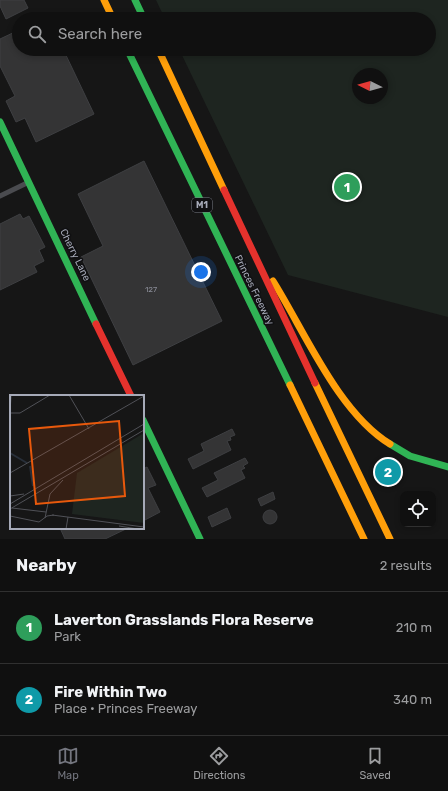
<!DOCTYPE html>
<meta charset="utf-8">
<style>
body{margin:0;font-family:Rubik,sans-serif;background:#1e1e1e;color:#f1f3f6}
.controls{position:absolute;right:12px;bottom:12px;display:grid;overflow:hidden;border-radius:8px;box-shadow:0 2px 6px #0003}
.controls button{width:36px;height:36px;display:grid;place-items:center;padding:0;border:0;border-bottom:1px solid #303030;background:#101010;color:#f1f3f6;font:20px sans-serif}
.compass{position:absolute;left:352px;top:68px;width:36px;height:36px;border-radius:50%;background:#101010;box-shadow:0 2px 6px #0003;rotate:275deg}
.you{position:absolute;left:201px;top:272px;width:14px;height:14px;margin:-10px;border:3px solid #fff;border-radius:50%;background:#1a73e8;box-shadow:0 0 0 6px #1a73e833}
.badge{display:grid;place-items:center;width:26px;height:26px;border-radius:50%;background:#74767f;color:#fff;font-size:13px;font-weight:700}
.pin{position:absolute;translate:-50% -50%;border:2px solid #fff;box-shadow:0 1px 4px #0006}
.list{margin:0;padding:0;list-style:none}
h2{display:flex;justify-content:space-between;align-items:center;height:52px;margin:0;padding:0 16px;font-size:17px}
h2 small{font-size:13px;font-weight:400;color:#9c9d9f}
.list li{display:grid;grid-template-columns:26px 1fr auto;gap:12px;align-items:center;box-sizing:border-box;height:72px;padding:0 16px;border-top:1px solid #303030}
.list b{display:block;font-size:15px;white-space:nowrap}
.list p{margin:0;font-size:13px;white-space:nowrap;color:#9c9d9f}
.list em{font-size:13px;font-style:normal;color:#9c9d9f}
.icon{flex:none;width:22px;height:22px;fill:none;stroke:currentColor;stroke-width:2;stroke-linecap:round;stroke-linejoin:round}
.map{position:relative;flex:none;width:448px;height:539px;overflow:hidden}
.search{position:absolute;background:#101010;box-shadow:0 2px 6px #0003;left:12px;right:12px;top:12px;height:44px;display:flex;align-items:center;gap:10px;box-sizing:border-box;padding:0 14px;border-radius:22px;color:#9c9d9f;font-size:15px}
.sheet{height:196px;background:#101010}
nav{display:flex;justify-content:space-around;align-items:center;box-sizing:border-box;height:56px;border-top:1px solid #303030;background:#101010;font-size:11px;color:#9c9d9f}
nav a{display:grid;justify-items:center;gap:2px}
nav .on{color:#74767f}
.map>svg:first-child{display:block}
.green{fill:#1e2520;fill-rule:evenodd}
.building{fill:#343435;stroke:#3e3f42}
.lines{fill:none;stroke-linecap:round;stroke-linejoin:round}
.street{stroke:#4a4b4f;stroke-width:5}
.fast{stroke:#30b455;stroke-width:7}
.slow{stroke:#ff9f0a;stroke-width:7}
.jam{stroke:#e5322d;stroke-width:7}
.labels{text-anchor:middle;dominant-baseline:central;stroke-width:3;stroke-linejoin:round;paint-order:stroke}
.number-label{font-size:8px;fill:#8a8c97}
.shield{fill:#101012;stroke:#797c86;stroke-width:1}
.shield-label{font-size:9px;font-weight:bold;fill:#a6aab8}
.street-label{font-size:10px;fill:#a6aab8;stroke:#101012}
.inset-river{fill:none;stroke:#282f39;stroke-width:2}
.inset-road{fill:none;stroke:#505157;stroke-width:1}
.view{fill:#e8590c;fill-opacity:0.15;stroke:#e8590c;stroke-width:2}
.inset-edge{fill:none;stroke:#a6aab8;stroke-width:2}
</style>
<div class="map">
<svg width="448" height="539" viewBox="0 0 448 539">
<rect width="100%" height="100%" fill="#161616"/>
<path class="green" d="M156 0H448V317L288 275 179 49H429V19H165ZM358 74H382V98H358Z"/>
<path class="building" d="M0 0H24L28 8 6 19 0 6Z
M19 30V49H63L94 114 36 142 25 118 16 122 6 101 15 96 0 66V39Z
M144 161 222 321 133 365 81 257 103 246 78 194Z
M20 214 23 219 29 216 45 247 39 250 44 261 34 266 37 272 0 290V224Z
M232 429 235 435 230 437 231 440 227 441 231 450 193 469 188 459 204 451 201 444Z
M245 458 248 463 243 466 245 468 241 470 245 478 207 497 202 488 218 480 214 473Z
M147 467 156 485 148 488 160 512 143 521V469Z
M273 492 275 499 261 506 258 499Z
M227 508 231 518 212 527 208 517Z
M263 517a7 7 0 1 1 14 0a7 7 0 1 1-14 0Z
M60 528H128L105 539H65Z"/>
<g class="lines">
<path class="street" d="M0 196 29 182"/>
<path class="fast" d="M135 0 144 19
M127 49 290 385
M0 122 96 324
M143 420 200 539
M390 444 410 456 448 467"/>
<path class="slow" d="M104 0 113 19
M158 49 224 190
M273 281C305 332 338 412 390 444
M315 383 390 539
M290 385 364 539"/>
<path class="jam" d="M224 190 315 383
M96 324 131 396"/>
</g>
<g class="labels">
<g class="number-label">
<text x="151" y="289">127</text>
</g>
<rect class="shield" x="192" y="198" width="20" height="14" rx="3"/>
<g class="shield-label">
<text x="202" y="205">M1</text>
</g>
<g class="street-label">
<text transform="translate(75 255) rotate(64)">Cherry Lane</text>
<text transform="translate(254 290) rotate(64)">Princes Freeway</text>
</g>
</g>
<g transform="translate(10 395)">
<rect width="134" height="134" fill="#161616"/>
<path d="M134 38V128L62 119 67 78Z" fill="#1e2520"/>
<path class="inset-river" d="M0 58 17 68M20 71 23 91"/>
<path class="inset-road" d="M59 0 79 34M0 18H10L40 0M0 18 1 1M0 78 134 1M0 101 14 99M0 109 134 29M2 113 36 117M0 114 134 35M42 120 134 132M0 121 29 127 37 121 44 120M35 123 40 99 53 85M109 131 128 134M56 134 58 122"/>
<path class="view" d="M109 26 115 101 26 109 19 34Z"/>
<rect width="134" height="134" class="inset-edge"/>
</g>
</svg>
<div class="controls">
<button><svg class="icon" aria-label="locate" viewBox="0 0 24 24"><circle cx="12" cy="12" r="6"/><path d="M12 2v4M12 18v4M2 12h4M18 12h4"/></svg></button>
</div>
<svg class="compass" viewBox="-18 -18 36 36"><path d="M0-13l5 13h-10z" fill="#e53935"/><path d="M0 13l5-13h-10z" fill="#9c9d9f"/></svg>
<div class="you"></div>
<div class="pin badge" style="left:347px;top:187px;background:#2e9e5b">1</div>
<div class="pin badge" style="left:388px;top:472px;background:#0f9aa8">2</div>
<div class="search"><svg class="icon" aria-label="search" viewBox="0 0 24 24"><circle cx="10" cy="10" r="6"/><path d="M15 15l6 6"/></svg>Search here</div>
</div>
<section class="sheet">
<h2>Nearby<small>2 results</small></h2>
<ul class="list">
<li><span class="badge" style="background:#2e9e5b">1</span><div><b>Laverton Grasslands Flora Reserve</b><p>Park</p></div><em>210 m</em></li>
<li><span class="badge" style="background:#0f9aa8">2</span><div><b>Fire Within Two</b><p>Place · Princes Freeway</p></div><em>340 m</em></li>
</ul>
</section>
<nav>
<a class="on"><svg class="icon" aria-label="map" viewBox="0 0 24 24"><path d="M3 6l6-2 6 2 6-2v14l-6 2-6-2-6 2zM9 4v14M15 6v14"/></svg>Map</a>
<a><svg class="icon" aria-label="directions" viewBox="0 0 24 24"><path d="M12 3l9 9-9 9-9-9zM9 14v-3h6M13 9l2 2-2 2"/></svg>Directions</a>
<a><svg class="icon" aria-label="saved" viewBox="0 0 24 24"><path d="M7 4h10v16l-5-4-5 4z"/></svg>Saved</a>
</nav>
